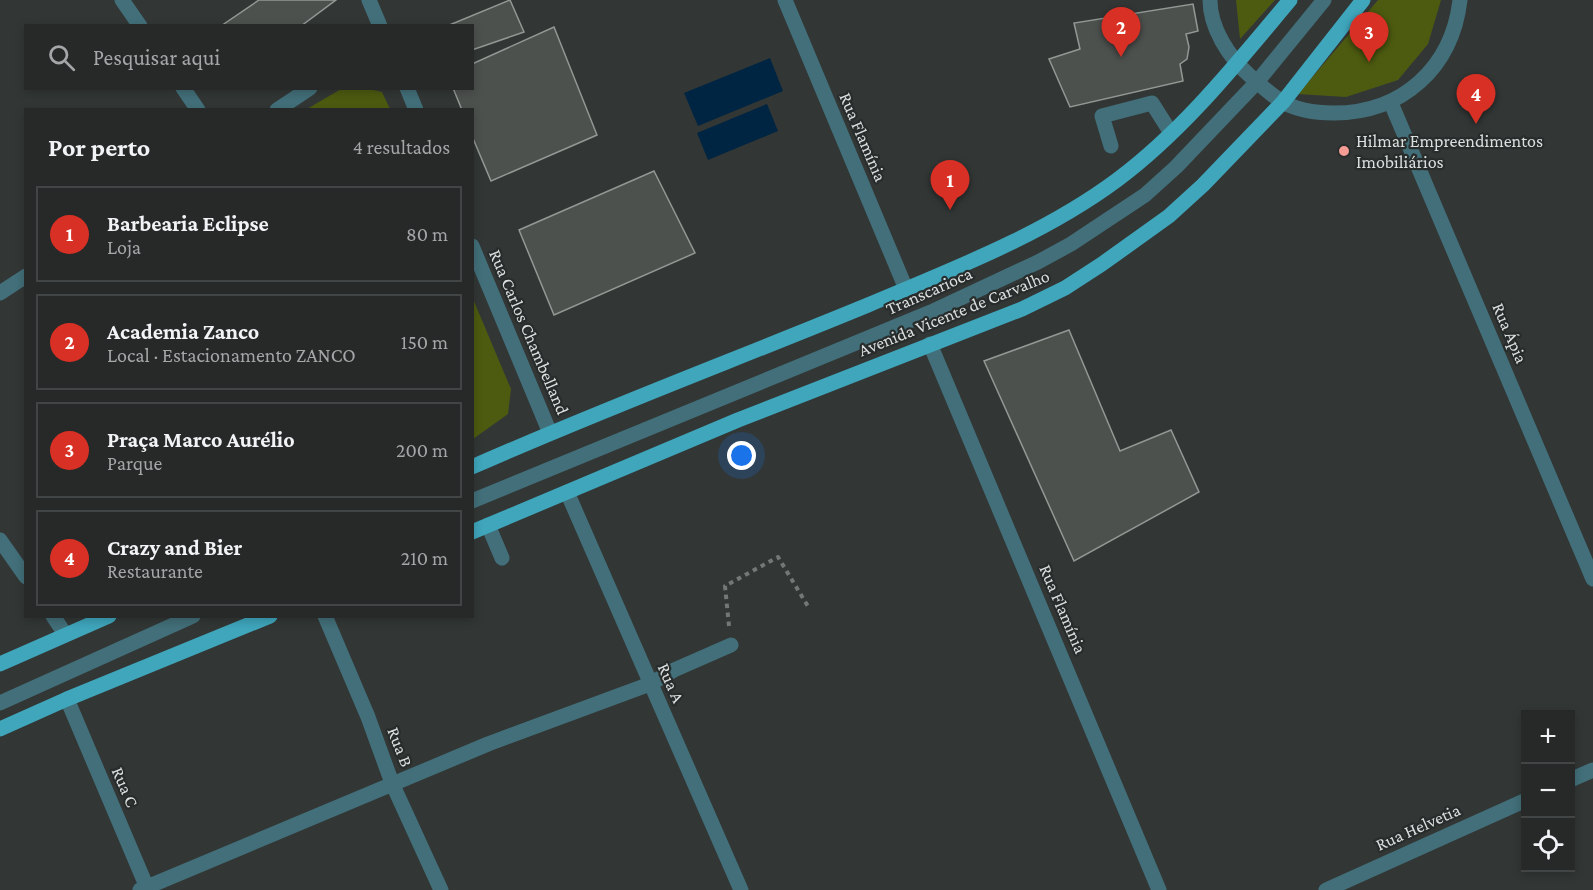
<!DOCTYPE html>
<html lang="pt">
<meta charset="utf-8">
<style>
body{margin:0;font-family:"Crimson Pro",serif;background:#2e3130;color:#f1f3f6}
.controls{position:absolute;right:18px;bottom:18px;display:grid;overflow:hidden;border-radius:0px;box-shadow:0 3px 9px #0003}
.controls button{width:54px;height:54px;display:grid;place-items:center;padding:0;border:0;border-bottom:2px solid #424545;background:#262928;color:#f1f3f6;font:30px sans-serif}
.you{position:absolute;left:742px;top:456px;width:21px;height:21px;margin:-15px;border:4px solid #fff;border-radius:50%;background:#1a73e8;box-shadow:0 0 0 9px #1a73e833}
.badge{display:grid;place-items:center;width:39px;height:39px;border-radius:50%;background:#d93025;color:#fff;font-size:20px;font-weight:700}
.pin{position:absolute;translate:-50% -50px;filter:drop-shadow(0 2px 3px #0008)}
.pin::after{content:'';position:absolute;top:32px;width:21px;height:18px;background:inherit;clip-path:polygon(0 0,100% 0,50% 100%)}
.list{margin:0;padding:0;list-style:none}
h2{display:flex;justify-content:space-between;align-items:center;height:78px;margin:0;padding:0 24px;font-size:26px}
h2 small{font-size:20px;font-weight:400;color:#a4a6a8}
.list li{display:grid;grid-template-columns:39px 1fr auto;gap:18px;align-items:center;box-sizing:border-box;height:96px;margin:0 12px 12px;padding:0 12px;border:2px solid #424545;border-radius:0px}
.list b{display:block;font-size:22px;white-space:nowrap}
.list p{margin:0;font-size:20px;white-space:nowrap;color:#a4a6a8}
.list em{font-size:20px;font-style:normal;color:#a4a6a8}
.icon{flex:none;width:33px;height:33px;fill:none;stroke:currentColor;stroke-width:2;stroke-linecap:round;stroke-linejoin:round}
.map{position:relative;flex:none;width:1593px;height:890px;overflow:hidden}
.search{position:absolute;background:#262928;box-shadow:0 3px 9px #0003;left:24px;top:24px;width:450px;height:66px;display:flex;align-items:center;gap:15px;box-sizing:border-box;padding:0 21px;border-radius:0px;color:#a4a6a8;font-size:22px}
.panel{position:absolute;background:#262928;box-shadow:0 3px 9px #0003;left:24px;top:108px;width:450px;height:510px;border-radius:0px}
.map>svg:first-child{display:block}
.green{fill:#4d5b10}
.water{fill:#002542}
.building{fill:#4d514e;stroke:#939894;stroke-width:1.5}
.lines{fill:none;stroke-linecap:round;stroke-linejoin:round}
.path{stroke:#737776;stroke-width:4;stroke-dasharray:4.5 4.5;stroke-linecap:butt}
.minor{stroke:#426f79;stroke-width:15}
.major{stroke:#3fa6bc;stroke-width:15}
.poi-dot{fill:#f59c94;stroke:#282d2c;stroke-width:2}
.labels{text-anchor:middle;dominant-baseline:central;stroke-width:4.5;stroke-linejoin:round;paint-order:stroke}
.street-label{font-size:18px;fill:#dcdfdf;stroke:#282d2c}
.poi-label{font-size:18px;fill:#dcdfdf;stroke:#282d2c;text-anchor:start}
</style>
<div class="map">
<svg width="1593" height="890" viewBox="0 0 1593 890">
<rect width="100%" height="100%" fill="#323736"/>
<path class="green" d="M1236 0H1275L1240 39Z
M1378 0H1441L1428 44 1398 80 1346 97 1298 94Z
M341 89H369L382 92 390 109H307Z
M473 299 511 389 508 414 473 439Z"/>
<path class="water" d="M770 58 783 91 698 126 684 93Z
M767 104 778 131 708 160 697 133Z"/>
<path class="building" d="M259 0H336L301 26H221Z
M510 0 524 32 472 50V26H447Z
M1193 4 1198 31 1186 34 1189 47 1187 59 1180 64 1183 81 1070 107 1049 59 1080 49 1074 23Z
M554 27 597 135 491 181 472 136V110H462L453 88H472V64Z
M654 171 695 253 554 315 519 230Z
M1069 330 1120 451 1171 430 1199 492 1074 561 984 361Z"/>
<g class="lines">
<path class="path" d="M729 626 725 586 778 557 809 608"/>
<path class="minor" d="M122 0 140 26
M369 0 380 26
M785 0 906 289
M1210 0C1210 28 1229 57 1249 75 1259 84 1270 94 1281 101 1296 110 1317 113 1334 113 1402 113 1452 68 1460 0
M183 88 198 110
M407 88 416 110
M1391 103 1593 579
M277 110 310 88
M1111 146 1102 116 1152 103 1171 133
M472 246 550 433
M0 293 26 276
M930 344 1159 890
M567 492 741 890
M472 501 931 312 1038 262 1071 244 1145 195 1176 167 1257 82 1324 0
M488 525 502 558
M0 540 26 577
M53 616 65 634
M325 616 368 717 392 783 441 890
M67 699 148 890
M0 703 193 616
M1570 780 1593 770
M140 890 488 744 650 684 674 670 731 645
M1326 890 1526 800"/>
<path class="major" d="M472 467C603 409 737 359 868 305 953 269 1043 235 1117 180 1184 130 1237 63 1290 0
M472 532 738 420 1022 309 1065 288 1102 264 1169 216 1203 185 1283 102 1363 0
M0 664 109 616
M0 729 67 699 270 616"/>
</g>
<circle class="poi-dot" cx="1344" cy="151" r="6"/>
<g class="labels">
<g class="street-label">
<text transform="translate(863 137) rotate(67)">Rua Flamínia</text>
<text transform="translate(929 291) rotate(-24)">Transcarioca</text>
<text transform="translate(954 313) rotate(-22)">Avenida Vicente de Carvalho</text>
<text transform="translate(529 332) rotate(67)">Rua Carlos Chambelland</text>
<text transform="translate(1510 333) rotate(67)">Rua Ápia</text>
<text transform="translate(1063 609) rotate(67)">Rua Flamínia</text>
<text transform="translate(671 683) rotate(66)">Rua A</text>
<text transform="translate(400 747) rotate(69)">Rua B</text>
<text transform="translate(125 787) rotate(67)">Rua C</text>
<text transform="translate(1418 827) rotate(-24)">Rua Helvetia</text>
</g>
<g class="poi-label">
<text x="1356" y="141">Hilmar Empreendimentos<tspan x="1356" dy="21">Imobiliários</tspan></text>
</g>
</g>
</svg>
<div class="controls">
<button>+</button>
<button>−</button>
<button><svg class="icon" aria-label="locate" viewBox="0 0 24 24"><circle cx="12" cy="12" r="6"/><path d="M12 2v4M12 18v4M2 12h4M18 12h4"/></svg></button>
</div>
<div class="you"></div>
<div class="pin badge" style="left:950px;top:210px">1</div>
<div class="pin badge" style="left:1121px;top:57px">2</div>
<div class="pin badge" style="left:1369px;top:62px">3</div>
<div class="pin badge" style="left:1476px;top:124px">4</div>
<div class="search"><svg class="icon" aria-label="search" viewBox="0 0 24 24"><circle cx="10" cy="10" r="6"/><path d="M15 15l6 6"/></svg>Pesquisar aqui</div>
<section class="panel">
<h2>Por perto<small>4 resultados</small></h2>
<ul class="list">
<li><span class="badge">1</span><div><b>Barbearia Eclipse</b><p>Loja</p></div><em>80 m</em></li>
<li><span class="badge">2</span><div><b>Academia Zanco</b><p>Local · Estacionamento ZANCO</p></div><em>150 m</em></li>
<li><span class="badge">3</span><div><b>Praça Marco Aurélio</b><p>Parque</p></div><em>200 m</em></li>
<li><span class="badge">4</span><div><b>Crazy and Bier</b><p>Restaurante</p></div><em>210 m</em></li>
</ul>
</section>
</div>
